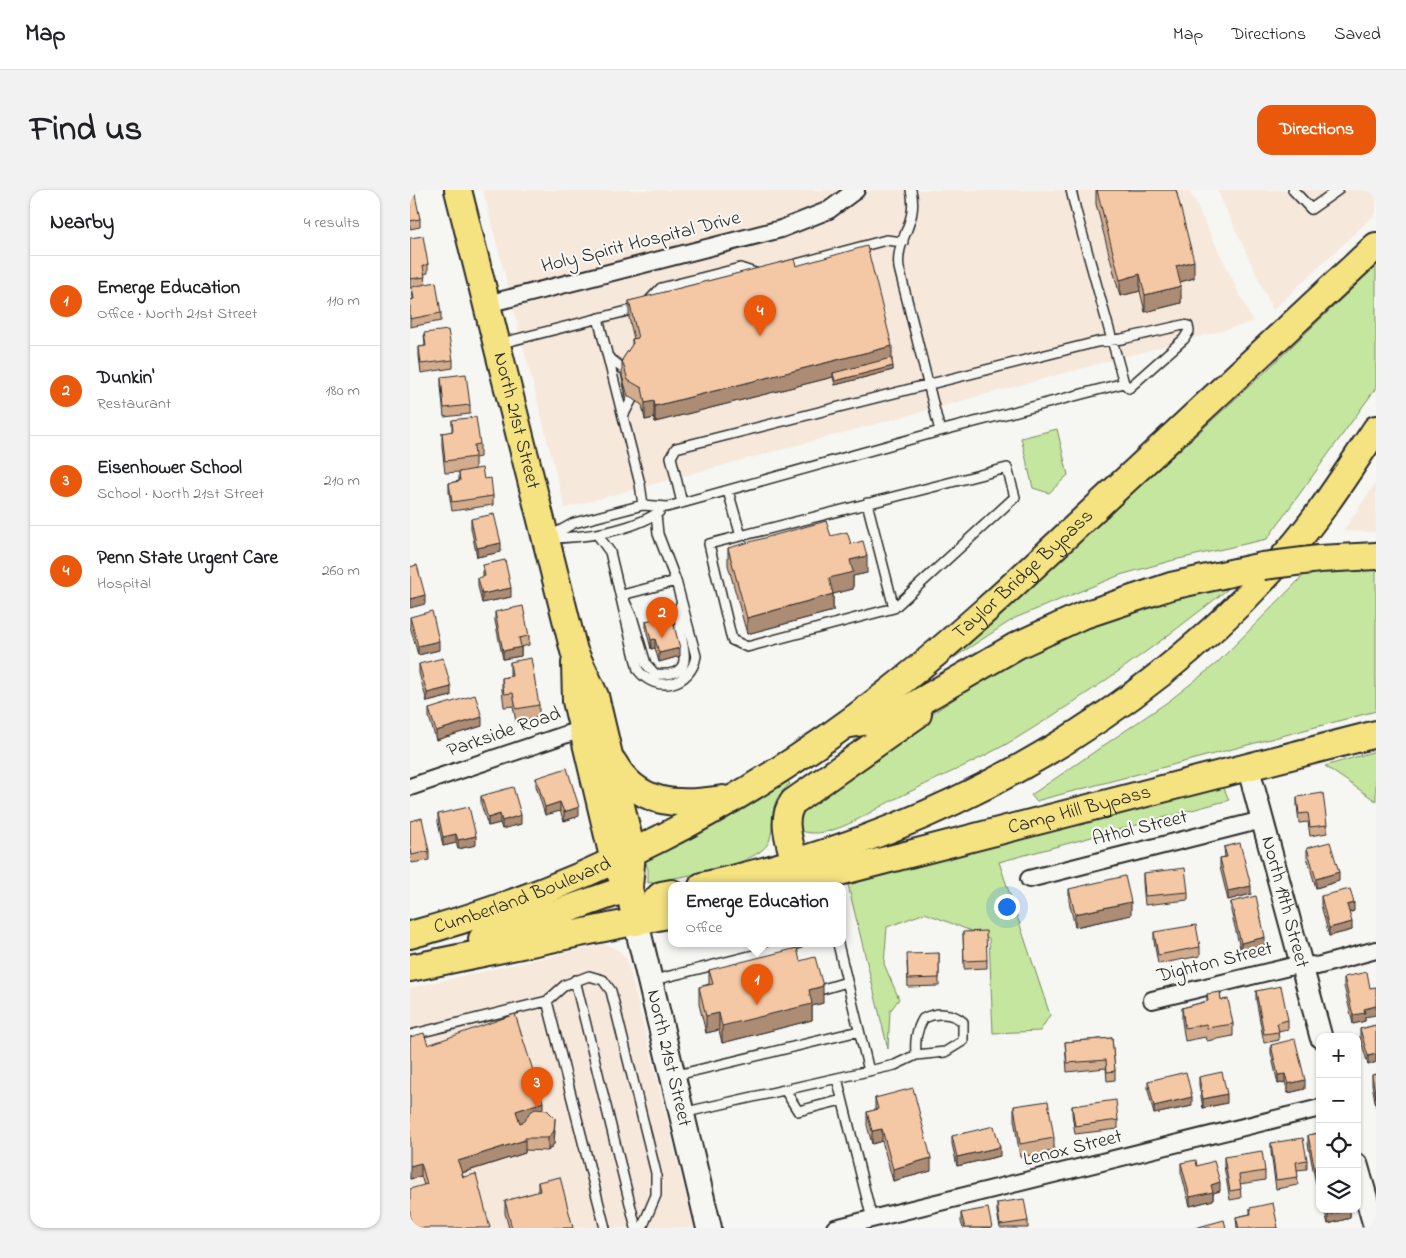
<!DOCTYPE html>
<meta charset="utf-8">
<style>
body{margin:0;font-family:"Indie Flower",sans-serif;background:#f2f2f2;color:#202124}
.controls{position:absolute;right:15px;bottom:15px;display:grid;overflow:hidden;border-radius:10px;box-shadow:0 1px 4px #0004}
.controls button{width:45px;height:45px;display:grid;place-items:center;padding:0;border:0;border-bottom:1px solid #e0e0e0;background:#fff;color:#202124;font:25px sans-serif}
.you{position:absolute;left:596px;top:716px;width:18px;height:18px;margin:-12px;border:4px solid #fff;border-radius:50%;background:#1a73e8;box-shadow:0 0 0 8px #1a73e833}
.badge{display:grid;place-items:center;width:32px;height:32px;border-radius:50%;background:#ea580c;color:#fff;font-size:16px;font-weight:700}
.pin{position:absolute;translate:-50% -41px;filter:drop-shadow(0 1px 2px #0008)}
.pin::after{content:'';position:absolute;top:26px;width:18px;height:15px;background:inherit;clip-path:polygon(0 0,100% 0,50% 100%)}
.popup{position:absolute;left:258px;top:692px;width:178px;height:65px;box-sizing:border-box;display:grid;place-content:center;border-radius:10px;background:#fff;filter:drop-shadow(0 1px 4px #0005);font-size:16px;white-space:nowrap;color:#757577}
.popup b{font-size:19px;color:#202124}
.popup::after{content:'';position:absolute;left:50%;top:100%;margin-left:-10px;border:10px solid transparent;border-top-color:#fff}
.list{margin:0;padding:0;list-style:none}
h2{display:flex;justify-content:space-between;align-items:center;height:65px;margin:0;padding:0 20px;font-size:21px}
h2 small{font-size:16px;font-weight:400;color:#757577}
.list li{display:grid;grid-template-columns:32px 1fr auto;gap:15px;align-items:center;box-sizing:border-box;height:90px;padding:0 20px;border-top:1px solid #e0e0e0}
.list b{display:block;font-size:19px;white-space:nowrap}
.list p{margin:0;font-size:16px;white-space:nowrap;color:#757577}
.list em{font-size:16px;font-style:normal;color:#757577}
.icon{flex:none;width:28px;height:28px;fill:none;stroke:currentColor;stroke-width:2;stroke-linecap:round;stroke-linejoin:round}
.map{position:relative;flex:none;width:966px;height:1038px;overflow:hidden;border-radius:15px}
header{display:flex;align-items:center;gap:30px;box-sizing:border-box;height:70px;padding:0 25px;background:#fff;border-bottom:1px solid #e0e0e0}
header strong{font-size:24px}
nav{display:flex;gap:28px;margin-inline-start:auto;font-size:18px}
.intro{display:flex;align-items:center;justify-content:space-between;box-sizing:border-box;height:120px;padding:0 30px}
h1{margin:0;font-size:35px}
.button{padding:12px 22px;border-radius:15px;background:#ea580c;color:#fff;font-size:18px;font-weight:700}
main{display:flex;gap:30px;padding:0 30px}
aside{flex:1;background:#fff;border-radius:15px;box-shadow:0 1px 4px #0004}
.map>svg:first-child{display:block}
.built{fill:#f6e8db}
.green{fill:#c5e69f;stroke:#788865}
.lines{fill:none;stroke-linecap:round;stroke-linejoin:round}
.service-casing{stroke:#2b2b2b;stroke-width:12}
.minor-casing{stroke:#2b2b2b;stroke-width:20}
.tertiary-casing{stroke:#2b2b2b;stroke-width:25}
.secondary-casing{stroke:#2b2b2b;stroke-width:28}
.primary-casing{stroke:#2b2b2b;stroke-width:30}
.service{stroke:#f6f6f2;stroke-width:9}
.minor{stroke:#f6f6f2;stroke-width:16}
.tertiary{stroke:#f6f6f2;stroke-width:21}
.secondary{stroke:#f6f6f2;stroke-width:24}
.primary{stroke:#f5e382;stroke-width:26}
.primary-bridge-casing{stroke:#2b2b2b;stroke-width:30;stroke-linecap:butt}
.primary-bridge{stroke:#f5e382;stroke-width:26}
.wall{fill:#d3ac8e;stroke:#2b2b2b}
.shaded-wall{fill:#ac8c74;stroke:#2b2b2b}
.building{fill:#f5c8a5;stroke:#2b2b2b}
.labels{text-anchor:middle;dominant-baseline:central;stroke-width:4.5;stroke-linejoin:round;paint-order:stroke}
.street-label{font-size:20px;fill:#2b2b2b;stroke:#f6f6f2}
</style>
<header>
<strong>Map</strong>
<nav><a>Map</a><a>Directions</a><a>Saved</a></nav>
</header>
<div class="intro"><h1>Find us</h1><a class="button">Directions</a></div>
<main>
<aside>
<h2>Nearby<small>4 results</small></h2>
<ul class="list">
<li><span class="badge">1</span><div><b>Emerge Education</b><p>Office · North 21st Street</p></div><em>110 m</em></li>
<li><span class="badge">2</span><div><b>Dunkin'</b><p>Restaurant</p></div><em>180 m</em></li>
<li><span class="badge">3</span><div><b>Eisenhower School</b><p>School · North 21st Street</p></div><em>210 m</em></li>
<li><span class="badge">4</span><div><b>Penn State Urgent Care</b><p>Hospital</p></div><em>260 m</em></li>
</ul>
</aside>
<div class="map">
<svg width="966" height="1038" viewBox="0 0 966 1038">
<rect width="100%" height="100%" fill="#f6f6f2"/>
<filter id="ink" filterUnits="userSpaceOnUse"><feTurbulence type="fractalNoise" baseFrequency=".02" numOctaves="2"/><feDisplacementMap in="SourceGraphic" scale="10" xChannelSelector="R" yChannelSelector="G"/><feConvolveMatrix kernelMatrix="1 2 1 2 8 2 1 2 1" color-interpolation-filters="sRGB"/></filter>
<g filter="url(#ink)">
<path class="built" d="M73 0H779L843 132 155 318Z
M807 0H966V23L863 120Z
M966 293V342L933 341Z
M195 754 208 760 217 770 284 1038H0V798Z"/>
<path class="green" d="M966 76V198L857 349 764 370 710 385 605 428 531 476 529 470 596 419 857 180Z
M647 239 658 285 639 303 623 298 611 248Z
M966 378V521L626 611 621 605 759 511 807 473 896 383Z
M818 399C750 453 681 503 607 548 568 571 525 589 485 609 458 622 421 651 391 641L387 634 390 619C519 524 653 418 818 399Z
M966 561V611L915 576Z
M374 585 380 594C357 613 366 624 360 649 352 677 265 687 238 693V679L233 664Z
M812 594 819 610 589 672 640 825 630 841 583 843 579 748 515 723 477 737 474 774 489 809 480 821 478 859 438 695Z"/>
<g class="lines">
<defs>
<path id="service" d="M501 0C509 34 485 48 489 78L530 241
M883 0 901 19 928 0
M375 77 476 50 493 52
M188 128 230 294 233 315
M88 154 233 117 251 98 330 78 348 84
M198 167 216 181 222 209 213 226
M597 278 605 307 484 418 337 457 322 450 299 354Z
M318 301 331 346
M272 313 261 267 266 258 270 257 687 152 712 149 773 135 778 136 779 141 774 149 719 198 714 193 666 21 661 0
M457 313 484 418
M187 344 200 362 228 480C246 504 281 496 286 466L266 391 248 344 246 324
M139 347 164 333 233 315 257 317 272 313 530 241 714 193
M139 348C173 348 221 341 249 322
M266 391 212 405 223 430 236 474 245 484C283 487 275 466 270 440 269 432 270 424 270 416
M428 754 459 881
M165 790 226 1038
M240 791 388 754
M413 799 437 792
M137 811 195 1038
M0 845 137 811 155 795 179 786 193 790 201 801 246 983V1005L232 1038
M263 886 449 841
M427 888 462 1029
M375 900 388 921 432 910
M272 923 485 875 506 865 535 862 553 851V832C542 822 525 822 513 829 506 841 505 851 506 865"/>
<path id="minor" d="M77 114 371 39 419 20 446 0
M0 597 172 539
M619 689 852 630
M742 810 891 774 907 776 966 760
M425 1038 910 918"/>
<g id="tertiary">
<path id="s1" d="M838 577 911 847"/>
<path d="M947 975 965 1038"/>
</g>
<g id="secondary">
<path id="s2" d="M226 732 299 1038"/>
</g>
<g id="primary">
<path id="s3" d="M48 0 164 461 185 506 222 662 219 698 226 732"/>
<path d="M909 369 966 366"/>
<path d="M165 473 166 511 204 671 211 685"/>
<path d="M441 534 470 529 492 522 606 456 671 426 761 396 853 376"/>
<path d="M203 572C228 616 267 616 313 609"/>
<path d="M385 673C380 652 370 630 383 612L508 524"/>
<path id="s4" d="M410 687 966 544"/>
<path d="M292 696C515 648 727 536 878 362 911 324 938 281 966 239"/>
<path d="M373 696 427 678"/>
<path d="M226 732 251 705 262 703"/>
<path id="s5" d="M0 745C172 699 336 614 476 504 557 441 631 369 706 299 792 218 879 137 966 56"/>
<path d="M72 749 219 698"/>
<path d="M0 778 262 724"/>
</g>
</defs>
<use href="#service" class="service-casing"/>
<use href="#minor" class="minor-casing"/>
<use href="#tertiary" class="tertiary-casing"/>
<use href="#secondary" class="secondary-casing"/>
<use href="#primary" class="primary-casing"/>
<use href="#service" class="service"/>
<use href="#minor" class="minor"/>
<use href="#tertiary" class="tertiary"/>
<use href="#secondary" class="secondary"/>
<use href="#primary" class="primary"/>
<defs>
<path id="primary-bridge" d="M853 376 909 369"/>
</defs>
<use href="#primary-bridge" class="primary-bridge-casing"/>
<use href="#primary-bridge" class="primary-bridge"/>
</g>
<path class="wall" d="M0 0 10 29V37L0 39Z
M686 0H766L784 88 770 92 771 113 735 122 730 101 710 106 686 14Z
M0 48 18 74V83L14 84 15 94 31 123V131L0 137V110L3 109 2 98H0Z
M386 76 482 172 483 180 425 195 423 187 245 232 244 228 235 230 232 215 218 206 212 186V170L222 155V149H224L219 128V111Z
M14 143 43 170V178L11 183 9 166V157L15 156Z
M31 187 60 215V224L34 227 31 196Z
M42 230 70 254V267L65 268V279L74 289 83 306V315L42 321 39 302V293L49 291V282L35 283 32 256V243L42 242Z
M61 329 91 362 67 367 61 338Z
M421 346 441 354 457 383 443 386V399L423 404V421L337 444 318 375V358Z
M73 375 101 407 72 413 68 396V388L73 387Z
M85 422 119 446V455L111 457V466L93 469 85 431Z
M0 427 29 460 8 465 0 436Z
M256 430 270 466 249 472 245 458 241 459 236 439V431Z
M100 472 129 515V527L106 532 103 516 94 517 92 500V488L100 486Z
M9 474 41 506 17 512 9 483Z
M19 519 72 536 26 550 19 527Z
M126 588 169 626 154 631 150 621 135 625 126 596Z
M71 606 111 634 92 639 90 633 78 636 71 614Z
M887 607 917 635V643L900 646 898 632 889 633 887 615Z
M28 624 66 655 48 659 46 653 33 656 28 632Z
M0 631 19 661V670L2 673 1 668H0Z
M814 657 841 704 818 710 810 677V668L815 667Z
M897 658 929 691 906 698 897 667Z
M733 683 778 702V710L735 715 733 692Z
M659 699 721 725 665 737 659 711Z
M911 706 944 721 939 723 942 740 919 746 911 715Z
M821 712 855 756 831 762 821 721Z
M553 742 577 770V778L554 779Z
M744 742 790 757V766L748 774 744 751Z
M529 763V796L498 797 497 772Z
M390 771 413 813 402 816V830L312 853 309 840 296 843 289 814V797L299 794V780Z
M934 787 955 827V831L943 834 934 796Z
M846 801 878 830V839L868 841 869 850 854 853 846 809Z
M797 804 811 810 823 834V846L797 851 796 847 775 851 772 831V818L797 811Z
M966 835V872L958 875 950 847V839Z
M702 848 705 881V890L697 891 696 878 657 882 655 852Z
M18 855 133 920 145 941 144 954 138 961 115 960V963L52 983 53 987 14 995 11 986 0 989Z
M861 855 895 899 878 903 875 892 868 894 861 863Z
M966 884V917L962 894V885Z
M789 887 817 913 793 918 789 895Z
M738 891 782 916 744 924 738 900Z
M465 908 521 981 483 991 472 951 462 954 457 935V922L465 920Z
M604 916 644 948V961L610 967 604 929Z
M662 916 708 930V939L665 944 662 924Z
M910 943V994H906L898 954V945Z
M542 946 590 966 547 976 542 954Z
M861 953 897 970V979L887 980 888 995 866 999 861 962Z
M814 967 855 981V990L830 994 831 1008 820 1010 814 976Z
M771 973 787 976 810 1001 803 1003V1010L780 1016 771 982Z
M128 992 163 1038H99L95 1023V1011L128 1002Z
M587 1013 618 1031V1038H590L587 1022Z
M840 1018 868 1038H827L826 1027 840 1024Z
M914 1019H940V1028L918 1034Z
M551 1023 582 1038H553L551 1032Z"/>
<path class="shaded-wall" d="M784 71V88L766 93V76Z
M730 84V101L710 106V90Z
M771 96V113L735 122V105Z
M482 156V172L423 183V187L245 232V216Z
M483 176V180L425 195V191Z
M244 211V228L235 230V213Z
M91 353V362L67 367V358Z
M457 366V383L443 386V399L419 405V388L440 370Z
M101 398V407L72 413V404Z
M423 404V421L337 444V428Z
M15 405V414L0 418V409Z
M245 449V458L241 459V450Z
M29 451V460L8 465V456Z
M111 457V466L93 469V461Z
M270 458V466L249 472V463Z
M41 497V506L17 512V503Z
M72 527V536L26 550V541Z
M150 612V621L135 625V617Z
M169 617V626L154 631V622Z
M90 624V633L78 636V628Z
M111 625V634L92 639V631Z
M46 644V653L33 656V647Z
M66 646V655L48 659V650Z
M929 682V691L906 698V689Z
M841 696V704L818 710V701Z
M721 712V725L665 737V724Z
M944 713V721L937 723V715Z
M942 732V740L919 746V738Z
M855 747V756L831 762V753Z
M413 796V813L402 816V830L312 853V836L399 800Z
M966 816V825L955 827V831L943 834V825L954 819Z
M309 823V840L296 843V826Z
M966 864V872L958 875V866Z
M875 884V892L868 894V885Z
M895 890V899L878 903V894Z
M817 904V913L793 918V909Z
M782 907V916L744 924V916Z
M133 912V925L106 934V921Z
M145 928 144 954 138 961V948Z
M472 939V951L462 954V941Z
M115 950V963L48 984V971Z
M590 957V966L547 976V967Z
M521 968V981L483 991V979Z
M11 973V986L0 989V976Z
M810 992V1001L803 1003V1010L780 1016V1007L801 995Z
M940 1019V1028L918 1034V1025Z"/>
<path class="building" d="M0 0H4L10 29 0 31Z
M687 0H766L784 71 766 76 771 96 735 105 730 84 710 90Z
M13 46 18 74 13 76 15 87 0 89V48Z
M457 56 482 156 245 216 244 211 235 213 232 198 218 190 212 170 223 153 222 149 228 148 219 111 384 69 386 76Z
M26 92 31 123 0 129V110L4 109 2 97Z
M38 140 43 170 11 174 9 157 16 156 14 143Z
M481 168 483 176 425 191 423 183Z
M56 184 60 215 34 218 31 187Z
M66 227 70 254 64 255 65 267 35 271 32 243 43 241 42 230Z
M72 278 74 289 81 288 83 306 42 312 39 293 50 291 49 282Z
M84 324 91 353 67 358 61 329Z
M416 331 421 346 437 342 441 354 453 351 457 366 440 370 443 382 419 388 423 404 337 428 318 358Z
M95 370 101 398 72 404 68 388 75 386 73 375Z
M7 375 15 405 0 409V377Z
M113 416 119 446 109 448 111 457 93 461 85 422Z
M22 421 29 451 8 456 0 427Z
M255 426 256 430 262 428 270 458 249 463 245 449 241 450 236 431Z
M33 468 41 497 17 503 9 474Z
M121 468 129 515 106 519 103 503 94 504 92 488 102 486 100 472Z
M65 505 72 527 26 541 19 519Z
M157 578 169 617 154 622 150 612 135 617 126 588Z
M103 597 111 625 92 631 90 624 78 628 71 606Z
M913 603 917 635 900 637 898 623 889 624 887 607Z
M59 617 66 646 48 650 46 644 33 647 28 624Z
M12 628 19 661 2 665 1 659H0V631Z
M920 652 929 682 906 689 897 658Z
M830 653 841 696 818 701 810 668 817 667 814 657Z
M775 678 778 702 735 706 733 683Z
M715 686 721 712 665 724 659 699Z
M940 699 944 713 937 715 942 732 919 738 911 706Z
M846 706 855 747 831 753 821 712Z
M786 735 790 757 748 765 744 742Z
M576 741 577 770 554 771 553 742Z
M387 758 390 771 405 767 413 796 399 800 402 814 312 836 309 823 296 826 289 797 303 794 299 780Z
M529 763V788L498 789 497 764Z
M957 782 960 798 966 797V816L954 819 955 823 943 825 934 787Z
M871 796 878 830 867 833 869 842 854 844 846 801Z
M810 802 811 810 818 809 823 834 797 838 796 834 775 838 772 818 798 811 797 804Z
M105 824 133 912 106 921 110 933 115 931 119 923 125 919 137 920 145 928 144 941 138 948H115V950L48 971 53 987 66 984 80 1038H0V999L17 994 11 973 0 976V847L14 843 18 855Z
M966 835V864L958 866 950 839Z
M702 848 705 881 697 882 696 870 657 873 655 852Z
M885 849 895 890 878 894 875 884 868 885 861 855Z
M776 882 782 907 744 916 738 891Z
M812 882 817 904 793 909 789 887Z
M966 884V908L962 885Z
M503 898 521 968 483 979 472 939 462 941 457 922 468 919 465 908Z
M706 910 708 930 665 936 662 916Z
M638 911 644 948 610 954 604 916Z
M584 936 590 957 547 967 542 946Z
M910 943V985L906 986 898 945Z
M893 948 897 970 886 972 888 987 866 990 861 953Z
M852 961 855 981 829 985 831 999 820 1001 814 967Z
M786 970 787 976 804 971 810 992 801 995 803 1002 780 1007 771 973Z
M150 987 163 1038H102L95 1011 130 1001 128 992Z
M614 1009 618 1031 590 1035 587 1013Z
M863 1013 868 1038H829L826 1027 841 1024 840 1018Z
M578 1018 582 1038H555L551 1023Z
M916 1019H940L918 1025Z
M814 1030 816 1038H785Z"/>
</g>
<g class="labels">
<g class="street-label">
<text transform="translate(231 53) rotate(-14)">Holy Spirit Hospital Drive</text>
<text stroke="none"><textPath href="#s3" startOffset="238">North 21st Street</textPath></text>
<text stroke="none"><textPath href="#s5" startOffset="719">Taylor Bridge Bypass</textPath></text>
<text transform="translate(94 543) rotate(-19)">Parkside Road</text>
<text stroke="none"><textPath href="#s4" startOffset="268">Camp Hill Bypass</textPath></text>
<text transform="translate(730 639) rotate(-14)">Athol Street</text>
<text stroke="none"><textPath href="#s5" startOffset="119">Cumberland Boulevard</textPath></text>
<text stroke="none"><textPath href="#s1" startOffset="140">North 19th Street</textPath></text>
<text transform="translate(805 773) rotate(-14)">Dighton Street</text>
<text stroke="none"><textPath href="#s2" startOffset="140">North 21st Street</textPath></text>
<text transform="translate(663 959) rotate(-14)">Lenox Street</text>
</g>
</g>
</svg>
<div class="controls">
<button>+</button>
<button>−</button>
<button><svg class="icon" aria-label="locate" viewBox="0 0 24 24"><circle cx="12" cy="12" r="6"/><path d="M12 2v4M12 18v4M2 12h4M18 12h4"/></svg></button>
<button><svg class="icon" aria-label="layers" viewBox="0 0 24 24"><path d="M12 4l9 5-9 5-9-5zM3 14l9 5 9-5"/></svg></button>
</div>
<div class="you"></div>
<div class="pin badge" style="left:347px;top:815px">1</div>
<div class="popup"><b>Emerge Education</b>Office</div>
<div class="pin badge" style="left:252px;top:448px">2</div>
<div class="pin badge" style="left:127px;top:918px">3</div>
<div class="pin badge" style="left:350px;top:146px">4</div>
</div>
</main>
